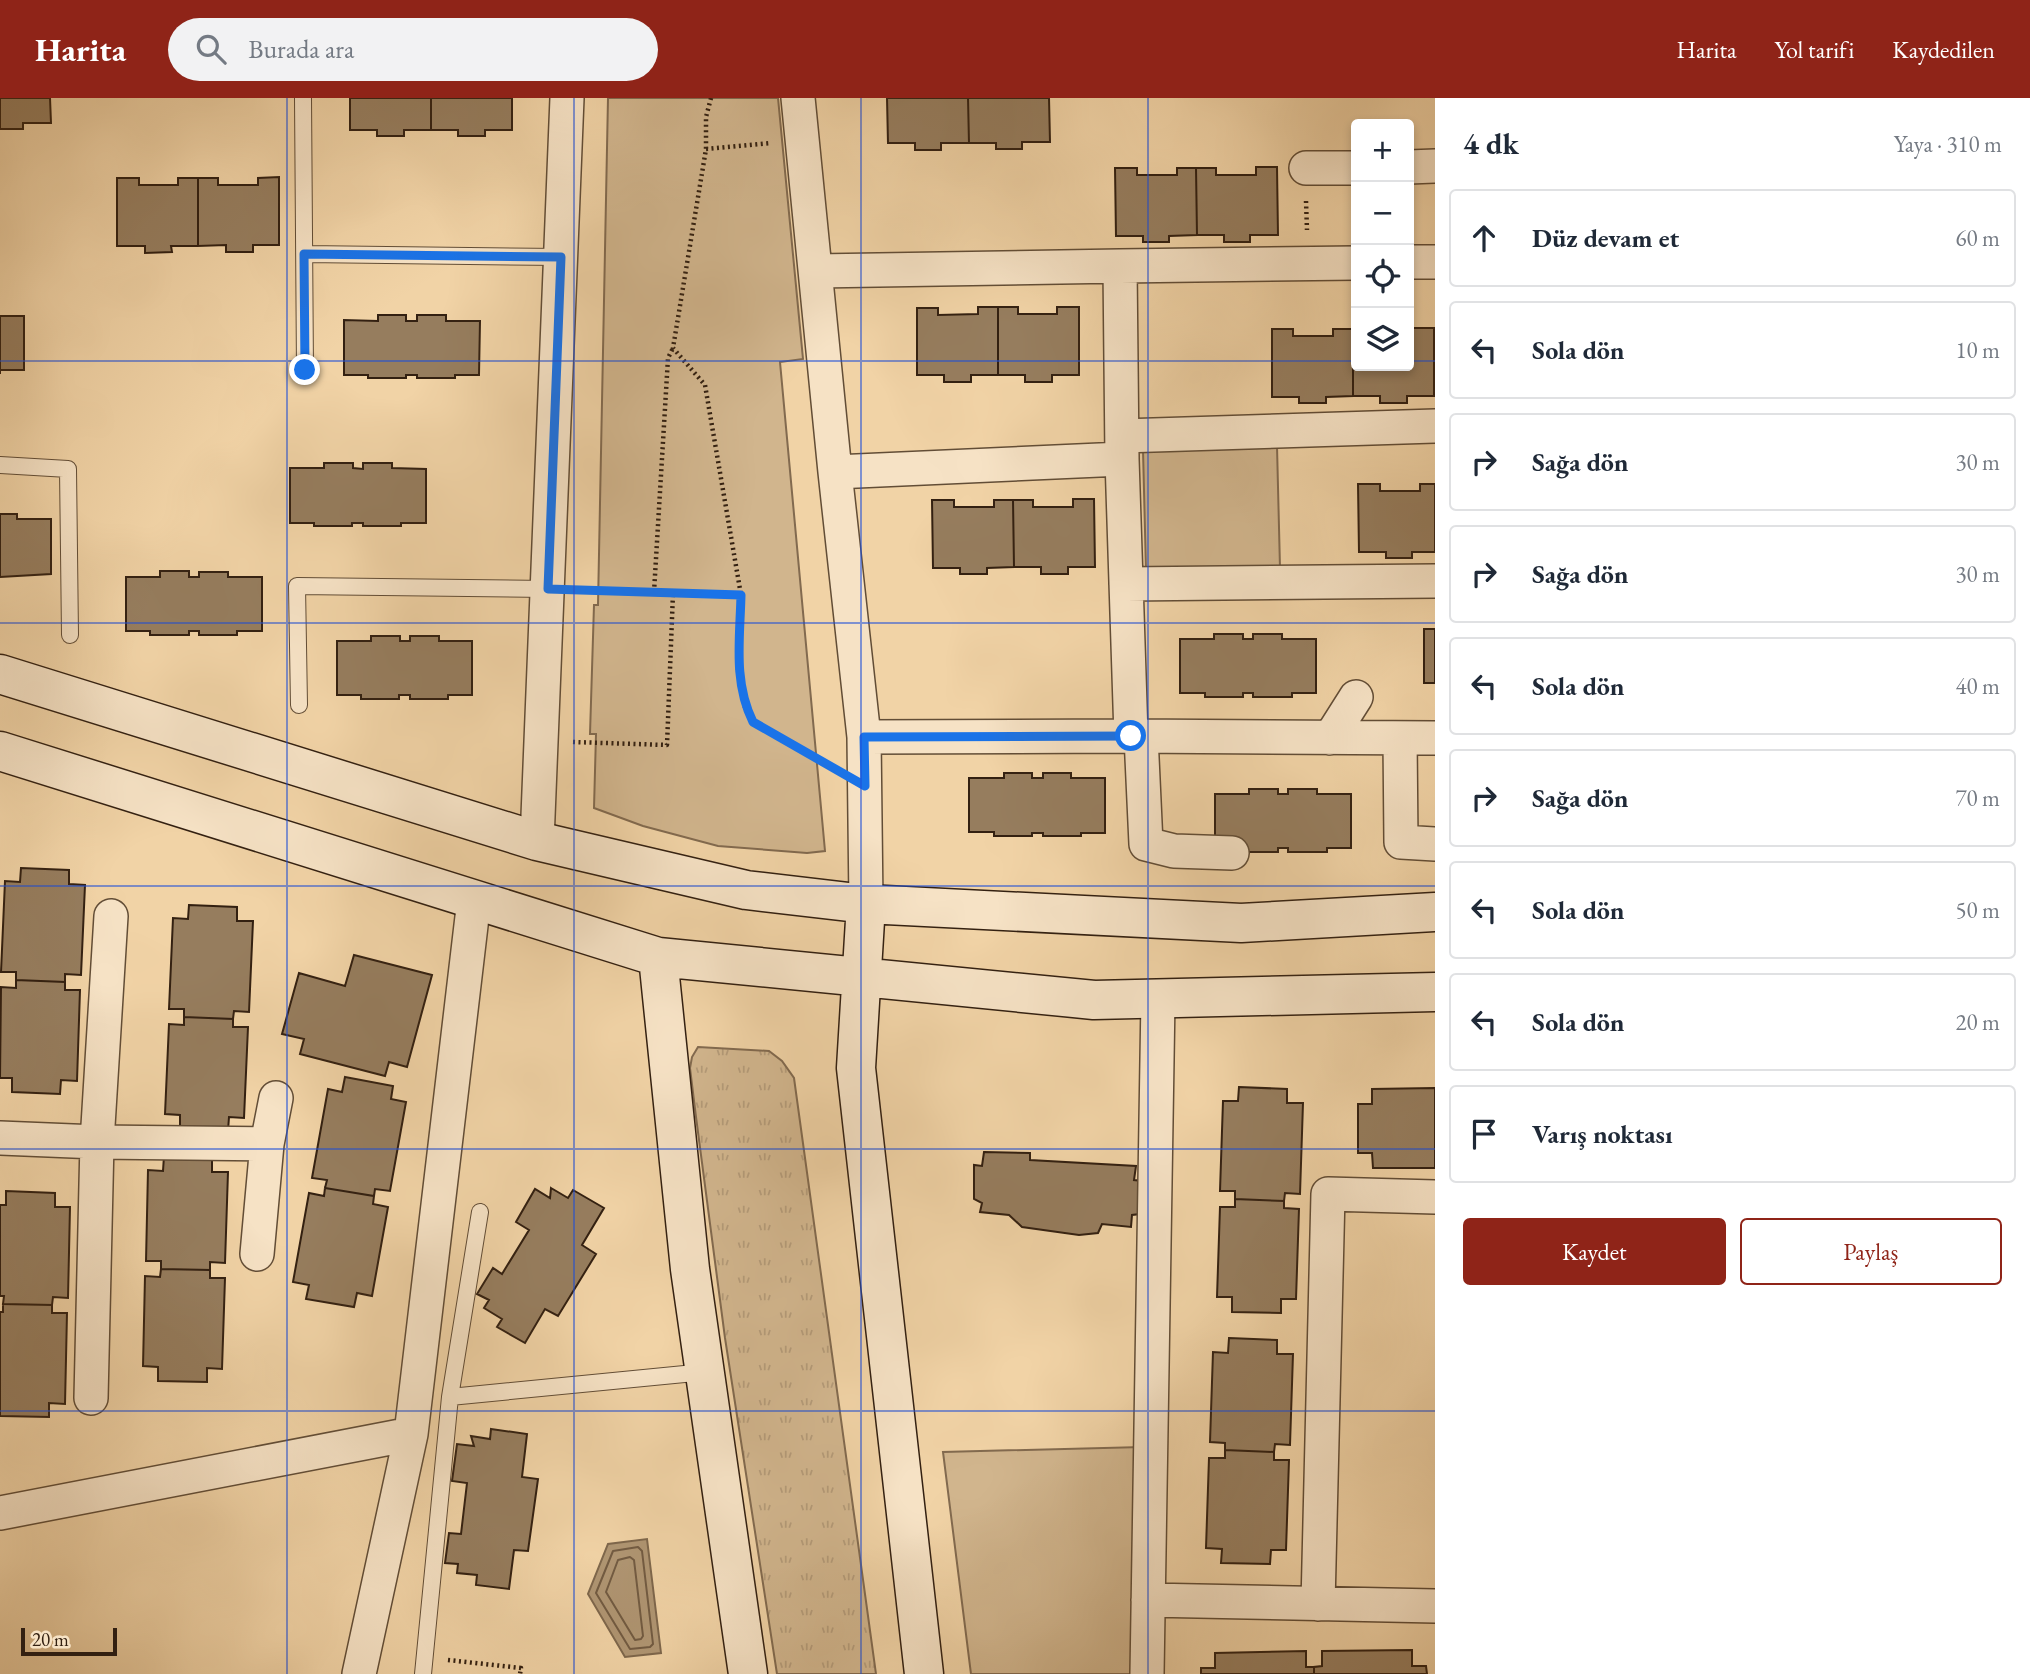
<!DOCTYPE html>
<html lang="tr">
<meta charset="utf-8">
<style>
body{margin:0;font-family:"EB Garamond",serif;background:#f2f2f3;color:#1f2937}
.controls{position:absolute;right:21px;top:21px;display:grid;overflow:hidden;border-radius:7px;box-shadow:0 4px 10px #0003}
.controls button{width:63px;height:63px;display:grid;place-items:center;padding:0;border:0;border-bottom:2px solid #e0e1e3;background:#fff;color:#1f2937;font:35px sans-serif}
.scale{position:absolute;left:21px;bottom:18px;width:96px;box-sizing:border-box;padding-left:7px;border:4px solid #332011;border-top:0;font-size:19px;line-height:24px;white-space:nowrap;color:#332011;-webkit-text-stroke:5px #f6e2c5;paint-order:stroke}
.stop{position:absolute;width:21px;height:21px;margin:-16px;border:5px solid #1a73e8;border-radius:50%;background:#fff}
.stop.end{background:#1a73e8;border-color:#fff;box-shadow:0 2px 7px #0008}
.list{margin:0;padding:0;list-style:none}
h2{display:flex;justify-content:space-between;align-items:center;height:91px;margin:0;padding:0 28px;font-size:30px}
h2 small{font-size:23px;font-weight:400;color:#747a83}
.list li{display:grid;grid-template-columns:46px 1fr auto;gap:21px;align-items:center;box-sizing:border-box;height:98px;margin:0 14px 14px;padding:0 14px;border:2px solid #e0e1e3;border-radius:7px}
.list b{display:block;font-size:26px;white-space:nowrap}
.list em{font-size:23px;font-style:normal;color:#747a83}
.actions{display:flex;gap:14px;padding:21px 28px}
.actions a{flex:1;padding:16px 0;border:2px solid #8f2418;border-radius:7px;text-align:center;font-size:24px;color:#8f2418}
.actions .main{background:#8f2418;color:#fff}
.icon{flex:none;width:38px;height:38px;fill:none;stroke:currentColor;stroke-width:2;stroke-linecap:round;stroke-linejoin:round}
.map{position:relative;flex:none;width:1435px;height:1576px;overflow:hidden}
header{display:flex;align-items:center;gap:42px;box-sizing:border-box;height:98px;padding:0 35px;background:#8f2418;color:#fff}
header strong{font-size:33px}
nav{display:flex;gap:38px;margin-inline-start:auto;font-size:24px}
.search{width:490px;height:63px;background:#f2f2f3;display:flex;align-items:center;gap:18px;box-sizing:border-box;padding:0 24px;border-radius:38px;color:#747a83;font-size:26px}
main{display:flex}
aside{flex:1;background:#fff}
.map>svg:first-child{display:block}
.grass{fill:url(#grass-tufts);stroke:#826a4f;stroke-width:2}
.park{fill:#d1b58d;stroke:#826a4f;stroke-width:2}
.water{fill:#b09673;stroke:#7e674c;stroke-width:2}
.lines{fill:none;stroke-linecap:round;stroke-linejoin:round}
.shore{stroke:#725b42;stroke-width:2}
.building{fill:#967d5e;stroke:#332011;stroke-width:2}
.lane-casing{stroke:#624d36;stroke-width:18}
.street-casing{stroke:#624d36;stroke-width:36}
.secondary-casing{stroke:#332011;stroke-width:41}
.path{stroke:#332011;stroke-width:4.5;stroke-dasharray:2 3.5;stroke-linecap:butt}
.lane{stroke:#f6e2c5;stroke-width:16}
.street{stroke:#f6e2c5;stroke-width:33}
.secondary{stroke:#f6e2c5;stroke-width:38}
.route{stroke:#1a73e8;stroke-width:9}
.grid{fill:none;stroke:#1d4ed8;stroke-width:2;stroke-opacity:0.55}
</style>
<header>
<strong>Harita</strong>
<div class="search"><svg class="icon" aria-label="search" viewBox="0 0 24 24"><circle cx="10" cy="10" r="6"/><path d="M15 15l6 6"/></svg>Burada ara</div>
<nav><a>Harita</a><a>Yol tarifi</a><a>Kaydedilen</a></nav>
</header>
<main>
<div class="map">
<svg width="1435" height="1576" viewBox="0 0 1435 1576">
<defs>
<pattern id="grass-tufts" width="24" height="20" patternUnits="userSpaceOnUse" patternTransform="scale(1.75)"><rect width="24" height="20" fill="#d1b58d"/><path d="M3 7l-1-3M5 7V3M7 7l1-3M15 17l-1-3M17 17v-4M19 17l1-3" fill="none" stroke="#b49b79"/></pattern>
</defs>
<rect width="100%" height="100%" fill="#f1d3a6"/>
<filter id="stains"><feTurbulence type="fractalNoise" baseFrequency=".00286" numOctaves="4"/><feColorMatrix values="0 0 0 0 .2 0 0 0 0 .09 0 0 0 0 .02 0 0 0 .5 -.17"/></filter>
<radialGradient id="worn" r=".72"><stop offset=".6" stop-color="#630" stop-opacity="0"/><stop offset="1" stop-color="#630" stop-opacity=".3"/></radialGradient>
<path class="grass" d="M698 949 769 953 782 963 794 980 876 1576H777L725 1240 696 1019 690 970 692 959Z"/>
<path class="park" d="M608 0H778L803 261 780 264 825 753 807 755 718 748 643 728 594 710 596 636H590L594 507H598Z
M1277 348 1280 470 1146 473 1143 352Z
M1142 1349 1136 1576H971L943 1354Z"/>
<path class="water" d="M647 1441 661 1555 625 1559 588 1496 608 1446Z"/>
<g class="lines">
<path class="shore" d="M638 1449 642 1453 653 1546 650 1549 630 1551 596 1495 613 1453Z
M630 1459 634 1462 643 1538 641 1541 635 1542 606 1494 618 1462Z"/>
</g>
<path class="building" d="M0 0H50L51 25H23V31H0Z
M350 0H431V32H404V38H377V32H350Z
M431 0H512V32H485V38H458V32H431Z
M887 0H968L969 45H941V52H915V45H888Z
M968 0H1049L1050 44H1022V51H996V45H969Z
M1256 69H1277L1278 137H1250V144H1224V137H1197L1196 70H1216V77H1256Z
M1115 70H1137V77H1177V70H1196L1197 137 1169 138V144H1143V138H1116Z
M279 79V147H253V154H226V147L198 148V80H218V87H258V80Z
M117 80H139V87H178V80H198V148H171L172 154 145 155V148H117Z
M978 209H998V277H971V284H944V277H917V210H938V217L978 216Z
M998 209H1018V216H1057V209H1079V277H1052V284H1025V277H998Z
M378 217H406V223H417V217H446V223H480L479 277H455V280H417V277H406V280H368V277H344V222L378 223Z
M0 218H24V272H0V276Z
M1412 230H1434V298H1407V305H1380V298H1353V231H1356V268H1409V238H1412Z
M1272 231H1293V238H1333V231H1353V298L1326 299V305H1299V299H1272Z
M324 365H353V370L363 371V365H392V370L426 371V425H401V428H363V425H352V428H314V425H290V370H324Z
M1358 386H1380V393H1420V386H1435V454H1412V460H1386V454H1359Z
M1073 401H1094L1095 469H1068V476H1041V469H1014L1013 402H1033V409H1073Z
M932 402H954V409H994V402H1013L1014 469 987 470V476H960V470H933Z
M0 416H17V421H51V476L0 479Z
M160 473H189V479H199V474H228V479H262V533H237V537H199V533H189V537H150V533H126V479H160Z
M1424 531H1435V585H1424Z
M1214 536H1243V541H1253V536H1282V541H1316V595H1292V599H1253V595H1243V599H1205V595H1180V541H1214Z
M371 538H400V543H410V538H439V543H472V597H448V601H410V597H399V601H361V597H337V543H371Z
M1004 675H1032V680H1043V675H1071V680H1105V735H1081V738H1043V735H1032V738H994V734H969V680H1004Z
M1249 691H1278V696H1288V691H1317V696H1351V750H1327V754H1288V750H1278V754H1240L1215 750V696H1249Z
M21 770 69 772V786L85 787 81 877 65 876V884L16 882V874H1L5 783 20 784Z
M189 807 237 809V823H253L249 914 234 913 233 921 184 919V911H169L173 820 188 821Z
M354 857 432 877 407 969 389 964 385 978 300 956 304 941 282 936 299 875 345 888Z
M16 882 65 884V892H80L77 983 61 982 60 996 12 994V980H0L1 889 16 890Z
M184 919 233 921V929H248L244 1020 229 1019 228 1033 180 1031V1017L165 1016 169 926 184 927Z
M345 979 393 988 391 1001 406 1004 390 1093 375 1091 374 1098 325 1090 327 1082 312 1080 328 991 342 994Z
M1239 989 1287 991V1005H1303L1300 1096 1285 1095 1284 1103 1235 1101V1093H1220L1223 1003H1238Z
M1435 990V1070H1373L1372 1055H1358V1006H1372V991Z
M984 1054 1030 1055V1062L1136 1068 1134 1082 1143 1083 1140 1116 1132 1117 1131 1129 1102 1126 1098 1135 1079 1137 1022 1129 1009 1117 980 1114 982 1105 974 1101V1067L982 1068Z
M164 1058 212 1060V1074H228L225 1165 210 1164V1172L161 1171V1163H146L148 1072 163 1073Z
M325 1090 374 1098 373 1106 388 1109 372 1198 357 1195 354 1209 306 1201 309 1187 293 1184 309 1095 324 1098Z
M551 1090 568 1100 573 1092 604 1110 582 1147 596 1156 558 1218 545 1211 525 1245 497 1229 502 1221 484 1210 489 1202 477 1196 493 1170 502 1176 529 1132 516 1124 535 1091 550 1100Z
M6 1093 55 1095V1109H70L68 1200 53 1199 52 1207 3 1206 4 1198H0V1107H6Z
M1235 1101 1284 1103V1110L1299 1111 1296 1201H1281V1215L1232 1214V1199H1217L1220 1109H1235Z
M161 1171 210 1172V1180H225L222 1271 207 1270V1284L158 1283V1269L143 1268 145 1178 160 1179Z
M3 1206 52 1207V1215H67L65 1306 49 1305V1319L0 1318V1214H3Z
M1229 1240 1277 1242V1256H1293L1290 1347 1275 1346 1274 1354 1225 1352V1345L1210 1344 1213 1254 1228 1255Z
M491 1331 527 1336 522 1379 538 1381 528 1453 514 1452 509 1491 476 1487 477 1477 457 1475 458 1466 445 1465 449 1435 461 1436 467 1385 452 1383 457 1346 474 1348 471 1338 490 1341Z
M1225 1352 1274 1354V1362H1289L1286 1452H1271L1270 1466 1221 1465 1222 1451 1206 1450 1209 1360H1225Z
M1412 1552V1568H1426L1427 1576H1314V1569L1322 1568V1553Z
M1306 1553V1569H1314V1576H1201V1570H1215V1555Z"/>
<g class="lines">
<defs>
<path id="lane" d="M303 0 305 272
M305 156 561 159
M0 367 68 371 70 537
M299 607 297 488 548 491
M450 1299 480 1114
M423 1576 450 1299 705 1274"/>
<path id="street" d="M798 0 835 374 864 639 866 806
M1409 69 1435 68
M1306 70H1356
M1409 164H1435
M1120 168 1356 165
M816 173 1120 168 1122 361 835 374
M1122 338 1435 328
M1126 486 1435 483
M1131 638 1435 640
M1141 638 1146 746 1174 753 1232 755
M864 639 1131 638 1122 361
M1330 640 1356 599
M1400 640 1401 744 1435 746
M537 743 567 0
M0 1040 97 1044 111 818
M257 1156 267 1046
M91 1300 97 1044 267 1046 276 1000
M0 1415 411 1336 474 802
M1148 1502 1435 1508
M1318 1506 1328 1096 1435 1099
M359 1576 411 1336
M1147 1576 1158 900"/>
<path id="secondary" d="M0 576 537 743 746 792 866 806 1241 825 1435 814
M0 653 658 859 1094 902 1435 894
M866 806 856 970 924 1576
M658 859 690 1171 748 1576"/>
</defs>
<use href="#lane" class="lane-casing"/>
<use href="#street" class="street-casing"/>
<use href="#secondary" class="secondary-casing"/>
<path class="path" d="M711 0 706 19V51L673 250 705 287 741 497 738 573 744 607 753 624 831 668
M706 51 771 45
M1306 103 1307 132
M577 492 741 497
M654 494 668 260 673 250
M573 644 667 647 673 495
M448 1562 521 1570 520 1576"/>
<use href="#lane" class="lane"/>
<use href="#street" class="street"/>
<use href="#secondary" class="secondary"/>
</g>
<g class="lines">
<path class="route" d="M305 272 304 156 561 159 548 491 741 497C740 540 733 584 753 624L865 688 864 639 1131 638"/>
</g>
<path class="grid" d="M287 0V1576M574 0V1576M861 0V1576M1148 0V1576M0 263H1356M1409 263H1435M0 525H1435M0 788H1435M0 1051H1435M0 1313H1435"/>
<rect width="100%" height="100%" filter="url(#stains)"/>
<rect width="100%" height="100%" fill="url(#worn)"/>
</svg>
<div class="controls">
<button>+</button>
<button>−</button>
<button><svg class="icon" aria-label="locate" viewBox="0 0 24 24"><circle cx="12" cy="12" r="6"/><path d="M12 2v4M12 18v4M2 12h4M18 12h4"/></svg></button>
<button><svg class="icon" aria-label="layers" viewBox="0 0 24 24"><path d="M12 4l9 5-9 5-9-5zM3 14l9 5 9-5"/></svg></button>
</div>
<div class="scale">20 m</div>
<div class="stop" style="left:1131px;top:638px"></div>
<div class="stop end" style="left:305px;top:272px"></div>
</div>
<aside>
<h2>4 dk<small>Yaya · 310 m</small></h2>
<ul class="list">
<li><svg class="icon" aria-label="ahead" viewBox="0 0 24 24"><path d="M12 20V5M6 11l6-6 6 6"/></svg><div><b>Düz devam et</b></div><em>60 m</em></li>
<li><svg class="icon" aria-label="left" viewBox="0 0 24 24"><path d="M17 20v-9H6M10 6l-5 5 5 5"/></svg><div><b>Sola dön</b></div><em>10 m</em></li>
<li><svg class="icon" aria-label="right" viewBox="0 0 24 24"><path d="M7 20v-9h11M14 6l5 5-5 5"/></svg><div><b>Sağa dön</b></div><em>30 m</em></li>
<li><svg class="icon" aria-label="right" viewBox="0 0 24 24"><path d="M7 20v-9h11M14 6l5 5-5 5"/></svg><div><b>Sağa dön</b></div><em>30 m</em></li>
<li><svg class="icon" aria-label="left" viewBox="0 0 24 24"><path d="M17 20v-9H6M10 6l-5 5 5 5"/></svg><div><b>Sola dön</b></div><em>40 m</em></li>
<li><svg class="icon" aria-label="right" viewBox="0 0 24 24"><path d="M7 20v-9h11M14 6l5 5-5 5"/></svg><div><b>Sağa dön</b></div><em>70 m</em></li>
<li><svg class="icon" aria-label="left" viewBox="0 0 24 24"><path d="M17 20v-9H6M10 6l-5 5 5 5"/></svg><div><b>Sola dön</b></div><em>50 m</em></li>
<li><svg class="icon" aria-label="left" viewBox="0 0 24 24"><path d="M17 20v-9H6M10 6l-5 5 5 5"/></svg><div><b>Sola dön</b></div><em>20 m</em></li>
<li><svg class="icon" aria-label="arrive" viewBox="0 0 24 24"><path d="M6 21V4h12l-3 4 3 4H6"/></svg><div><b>Varış noktası</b></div></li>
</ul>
<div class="actions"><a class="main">Kaydet</a><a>Paylaş</a></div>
</aside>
</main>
